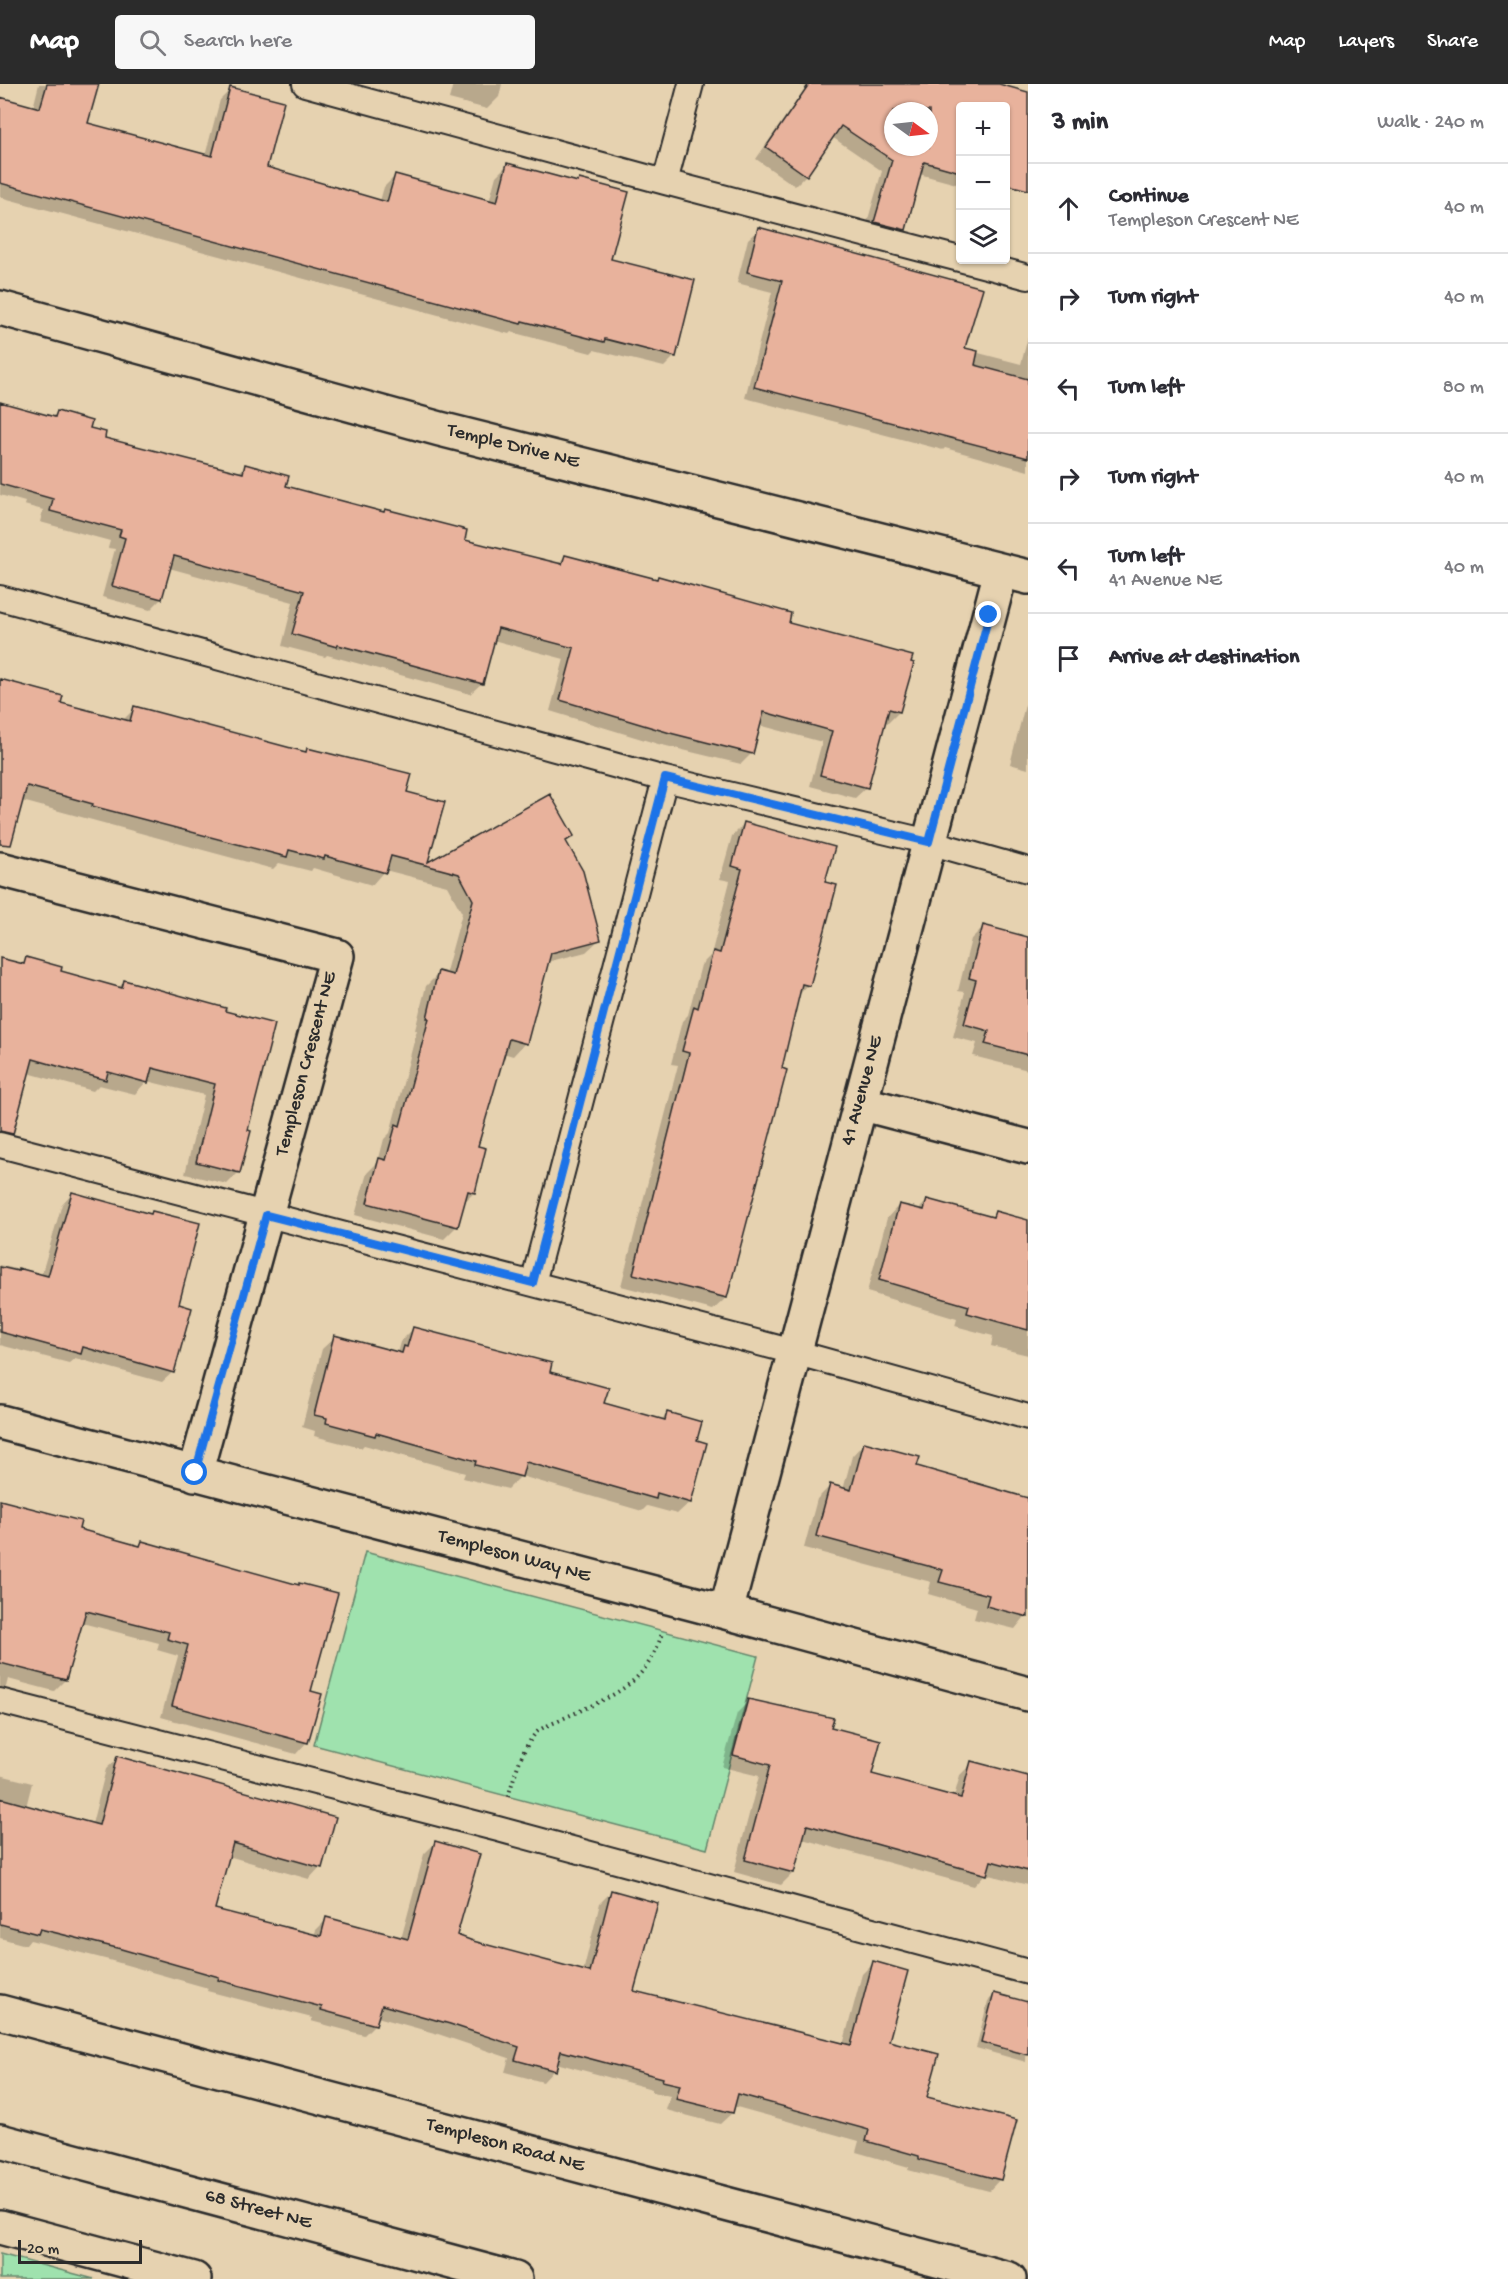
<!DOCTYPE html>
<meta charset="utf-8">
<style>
body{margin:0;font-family:"Gochi Hand",sans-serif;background:#f7f7f7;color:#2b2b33}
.controls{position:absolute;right:18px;top:18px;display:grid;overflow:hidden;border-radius:6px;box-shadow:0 2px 4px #0004}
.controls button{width:54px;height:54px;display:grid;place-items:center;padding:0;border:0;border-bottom:2px solid #e1e1e2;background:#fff;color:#2b2b33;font:30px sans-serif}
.compass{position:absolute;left:884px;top:18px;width:54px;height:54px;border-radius:50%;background:#fff;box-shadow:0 2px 4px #0004;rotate:105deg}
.scale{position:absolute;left:18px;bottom:15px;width:124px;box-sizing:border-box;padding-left:6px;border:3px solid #2b2b2b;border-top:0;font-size:16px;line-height:21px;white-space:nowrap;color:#2b2b2b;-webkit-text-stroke:4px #e6d2b0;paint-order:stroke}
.stop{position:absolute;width:18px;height:18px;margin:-14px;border:4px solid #1a73e8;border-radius:50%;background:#fff}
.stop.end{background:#1a73e8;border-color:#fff;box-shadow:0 2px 6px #0008}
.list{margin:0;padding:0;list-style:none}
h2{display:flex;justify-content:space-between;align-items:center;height:78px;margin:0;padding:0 24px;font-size:26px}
h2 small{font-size:20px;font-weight:400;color:#7c7c81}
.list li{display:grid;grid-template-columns:39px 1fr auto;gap:18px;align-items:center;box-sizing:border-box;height:90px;padding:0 24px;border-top:2px solid #e1e1e2}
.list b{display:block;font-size:22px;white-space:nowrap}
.list p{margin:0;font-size:20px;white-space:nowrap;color:#7c7c81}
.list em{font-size:20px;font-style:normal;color:#7c7c81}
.icon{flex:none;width:33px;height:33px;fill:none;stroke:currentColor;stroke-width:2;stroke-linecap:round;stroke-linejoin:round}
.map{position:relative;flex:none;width:1028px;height:2195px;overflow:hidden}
header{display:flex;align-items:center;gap:36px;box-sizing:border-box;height:84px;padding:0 30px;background:#2b2b2b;color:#fff}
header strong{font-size:28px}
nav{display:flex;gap:33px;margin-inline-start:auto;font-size:21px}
.search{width:420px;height:54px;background:#f7f7f7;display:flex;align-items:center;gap:15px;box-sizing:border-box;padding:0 21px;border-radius:6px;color:#7c7c81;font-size:22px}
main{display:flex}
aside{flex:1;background:#fff}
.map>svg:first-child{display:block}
.green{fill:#9fe2ae;stroke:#65866c;stroke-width:1.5}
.shadow{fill:#0003;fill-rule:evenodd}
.building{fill:#e8b29c;stroke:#2b2b2b;stroke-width:1.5;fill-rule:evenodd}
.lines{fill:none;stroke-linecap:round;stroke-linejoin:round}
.service-casing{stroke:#2b2b2b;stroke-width:28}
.minor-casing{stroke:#2b2b2b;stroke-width:38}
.tertiary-casing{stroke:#2b2b2b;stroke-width:38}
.secondary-casing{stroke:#2b2b2b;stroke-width:38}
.path{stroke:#2b2b2b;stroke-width:4;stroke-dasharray:1.5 4.5;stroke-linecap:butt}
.service{stroke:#e6d2b0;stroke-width:24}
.minor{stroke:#e6d2b0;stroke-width:33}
.tertiary{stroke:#e6d2b0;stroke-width:33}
.secondary{stroke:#e6d2b0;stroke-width:33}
.route{stroke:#1a73e8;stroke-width:8}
.labels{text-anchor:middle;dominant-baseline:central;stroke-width:5;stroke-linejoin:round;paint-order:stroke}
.street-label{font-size:20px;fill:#2b2b2b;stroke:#e6d2b0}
</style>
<header>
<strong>Map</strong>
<div class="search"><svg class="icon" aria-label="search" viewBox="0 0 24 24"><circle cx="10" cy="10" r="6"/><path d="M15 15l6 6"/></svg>Search here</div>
<nav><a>Map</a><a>Layers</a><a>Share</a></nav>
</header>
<main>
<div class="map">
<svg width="1028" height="2195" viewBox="0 0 1028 2195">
<rect width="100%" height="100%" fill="#e6d2b0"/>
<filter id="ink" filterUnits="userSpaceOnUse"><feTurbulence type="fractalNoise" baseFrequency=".0167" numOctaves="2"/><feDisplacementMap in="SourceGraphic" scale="12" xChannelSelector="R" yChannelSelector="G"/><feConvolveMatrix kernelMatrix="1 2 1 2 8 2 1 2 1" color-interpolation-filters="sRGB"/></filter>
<g filter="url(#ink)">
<path class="green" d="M365 1468 758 1572 707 1765 314 1661Z
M0 2170 94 2195H0Z"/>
<path class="shadow" d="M39 0H98L86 40 205 72 220 16 231 5 265 85 380 117 384 103 396 91 489 118 496 92 507 81 609 176 675 272 664 283 594 266 591 269 511 248 509 250 0 113V15L33 24Z
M453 0H502L499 13 487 25 449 15Z
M795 0H994L1028 10V47L1012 102 1006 108V22H960V101L919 90 905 146 894 156 864 149 882 87 832 53 806 91 795 102 756 75 806 3ZM893 27H929V63H893Z
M759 145 963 265 1021 280 1028 253V387L945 364 943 366 745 314 772 208 737 199 748 155Z
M0 319 52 334 57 328 103 355 238 389 246 382 284 403 383 429 386 426 463 457 557 481 565 472 712 508 787 540 899 628 888 639 884 638 867 703 855 714 810 702 822 658 759 641 752 669 741 680 658 660 550 627 564 575 493 556 482 599 470 610 327 571 325 573 282 562 293 518 169 484 161 515 150 526 102 513 115 465 108 464 110 457 40 438 43 426 24 421 25 418 0 411Z
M0 597 59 620 122 637 135 624 304 669 307 666 405 709 426 781 572 752 565 759 599 856 586 868 547 878 525 959 513 972 503 969 477 1063 474 1109 463 1119 457 1142 444 1155 355 1131 367 1089 378 1078 384 1055 390 1049 417 946H415L426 902 439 889 445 891 462 829 447 802 385 786 372 801 313 784 311 787 279 779 273 785 0 711Z
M1028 619V685L1010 680 1025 621Z
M744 740 824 799 808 901 798 912 726 1214 713 1226 621 1202 678 981 671 980 682 937 688 931 701 881 711 871 730 797 720 795 732 752Z
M983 843 1028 854V986L973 972 977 959 953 953 965 908 958 907 971 855Z
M0 874 22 880 27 875 60 888 118 904 124 898 225 925 246 1047 239 1088 227 1100 185 1090 204 1011 147 997 135 1010 99 1001 93 1007 28 989 0 1036Z
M72 1109 150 1131 152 1129 177 1221 173 1288 162 1298 75 1274 69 1279 0 1261V1181L41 1192 62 1120Z
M927 1117 991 1133 995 1129 1028 1138V1271L991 1262 993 1252 955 1242 957 1235 867 1208 887 1134 899 1121 918 1126Z
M413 1245 548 1289 603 1320 661 1336 667 1330 695 1357 690 1418 677 1430 647 1422 642 1427 521 1392 508 1405 463 1394 465 1389 364 1361 361 1364 314 1352 315 1347 302 1343 322 1265 335 1253 397 1269 400 1258Z
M864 1359 916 1383 1024 1414 1028 1411V1529L1015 1545 974 1535 977 1524 928 1510 931 1498 804 1464 817 1415 830 1402 843 1406 852 1372Z
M0 1417 77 1447 138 1463 142 1458 310 1609 307 1658 296 1670 161 1633 178 1572 157 1566 159 1559 82 1539 65 1596 54 1607 8 1595 6 1603 0 1609Z
M749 1617 830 1645 870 1691 954 1713 960 1691 972 1679 1028 1693V1801L985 1790 974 1802 802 1755 793 1789 781 1801 734 1788 759 1692 722 1683 737 1629Z
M118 1674 320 1783 309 1795 228 1772 213 1826 314 1852 316 1846 327 1835 401 1855 424 1770 435 1759 455 1852 583 1888 600 1819 611 1808 632 1908 843 1961 862 1890 873 1879 887 1958 925 2014 1000 2095 989 2107 908 2086 909 2083 856 2068 859 2057 733 2022 732 2029 720 2040 666 2026 670 2012 652 2008V2005L556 1979 554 1986 543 1998 505 1988 509 1974 438 1950 377 1933 375 1940 364 1951 311 1937 312 1934 207 1907 208 1904 109 1876 30 1856 26 1861 0 1854V1691L32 1699 26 1723 92 1740 106 1685Z
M994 1911 1028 1920 1026 1978 976 1964 988 1917Z"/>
<path class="building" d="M47 0H99L88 39 212 72 230 3 284 17 267 83 387 118 395 90 497 118 507 79 578 98 579 95 629 108 611 175 695 196 676 273 605 255 604 258 522 237 521 240 0 99V13L40 24Z
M809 0H999L1028 8V106L1005 100V22H960V88L924 78 906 146 874 138 892 76 841 42 807 92 766 63ZM893 27H929V63H893Z
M758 143 983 204 965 264 978 267 975 281 1028 295V374L754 303 782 197 747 188Z
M0 318 55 333 57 327 92 337 90 344 106 348 105 354 243 389 245 380 289 392 286 402 384 428 385 425 467 446 465 456 562 480 565 471 657 495 658 492 791 529 789 539 913 572 911 578 914 579 900 628 889 625 868 704 820 691 832 647 764 628 753 670 670 649 560 616 574 564 498 544 483 600 338 561 337 563 292 550 304 507 174 472 162 515 112 502 125 454 119 452 121 446 50 427 53 415 0 400Z
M0 595 63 612 61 619 130 637 134 622 306 668 307 664 412 690 407 708 445 718 428 778 550 710 574 752 566 757 583 787 601 856 551 869 527 960 509 955 478 1062 486 1064 475 1109 468 1107 458 1143 367 1119 379 1074 386 1076 396 1040 400 1042 429 934H427L438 887 453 891 473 816 459 790 391 772 386 789 325 772 324 775 289 766 287 773 92 722 93 720 27 702 11 761 0 760Z
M744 738 835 763 825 798 837 801 810 902 802 900 782 984 787 986 727 1214 633 1190 689 969 682 967 694 922 698 924 713 867 720 869 742 785 732 782Z
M983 841 1028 853V971L985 960 989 947 964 940 976 896 969 894Z
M26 873 62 883 61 887 122 904 124 896 226 924 225 927 275 940 248 1046 251 1047 240 1089 196 1078 215 1000 152 984 148 999 108 988 106 996 33 975 13 1050 0 1047V874L24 880Z
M72 1108 151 1130 152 1127 200 1139 179 1220 192 1224 174 1289 83 1263 81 1270 0 1248V1183L18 1187V1184L48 1192Z
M927 1115 993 1133 995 1127 1028 1136V1246L967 1229 969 1222 879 1196 899 1120 924 1126Z
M413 1243 552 1279 550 1288 609 1304 604 1319 665 1336 667 1328 702 1338 697 1356 707 1359 691 1419 657 1409 656 1415 526 1378 522 1393 475 1381 476 1377 376 1349 375 1352 326 1339 327 1334 314 1331 334 1251 402 1269 404 1262 407 1263Z
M864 1358 920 1373 917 1382 1028 1414V1533L986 1522 989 1511 939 1498 943 1486 816 1452 830 1400 851 1406Z
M0 1416 81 1437 79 1445 140 1462 142 1457 299 1501V1499L338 1509 311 1607 322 1610 308 1659 172 1622 188 1561 167 1555 169 1548 86 1527 66 1596 0 1579Z
M748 1615 834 1634 831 1643 881 1656 872 1690 961 1714 971 1677 1028 1692V1787L991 1777 987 1791 807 1741 794 1789 745 1776 770 1681 733 1671Z
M117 1672 336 1733 322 1784 233 1759 215 1825 321 1852 326 1833 408 1855 435 1757 480 1770 457 1851 473 1857 590 1888 611 1806 658 1819 634 1907 851 1961 873 1877 908 1887 889 1957 939 1970 927 2013 1017 2036 1001 2096 919 2075V2072L866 2057 869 2046 738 2010 733 2029 676 2015 680 2001 662 1997 663 1994 561 1967 556 1987 515 1976 519 1963 450 1940 382 1921 376 1941 321 1926 322 1923 218 1896 219 1893 121 1865 40 1845 38 1850 0 1840V1714L99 1741Z
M994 1909 1028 1918V1971L981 1958Z"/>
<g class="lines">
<defs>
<path id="service" d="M305 0 665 98 1028 193
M665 98 691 0
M0 514 665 695 929 758 1028 786
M0 1061 794 1268 1028 1333
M533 1199 665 695
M0 1617 498 1745 1028 1888"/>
<path id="minor" d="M0 785 337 872 195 1390
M860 1019 1028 1063
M0 1338 726 1528 1028 1610
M726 1528 1001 487
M0 1928 1009 2195"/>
<path id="tertiary" d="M0 224 440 345 1028 493"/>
<path id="secondary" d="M0 2057 515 2195
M0 2143 194 2195"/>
</defs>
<use href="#service" class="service-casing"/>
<use href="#minor" class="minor-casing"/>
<use href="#tertiary" class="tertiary-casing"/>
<use href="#secondary" class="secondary-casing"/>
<path class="path" d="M508 1713C515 1691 520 1668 535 1650 540 1644 551 1640 558 1637 605 1614 646 1605 662 1549"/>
<use href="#service" class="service"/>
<use href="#minor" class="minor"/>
<use href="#tertiary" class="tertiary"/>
<use href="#secondary" class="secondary"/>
</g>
</g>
<g class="lines" filter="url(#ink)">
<path class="route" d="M195 1389 266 1131 533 1199 665 694 929 758 989 531"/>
</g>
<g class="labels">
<g class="street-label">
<text transform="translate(513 363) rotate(14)">Temple Drive NE</text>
<text transform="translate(307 980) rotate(-75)">Templeson Crescent NE</text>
<text transform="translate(863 1007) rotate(-75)">41 Avenue NE</text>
<text transform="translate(514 1473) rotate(15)">Templeson Way NE</text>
<text transform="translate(505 2062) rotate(15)">Templeson Road NE</text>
<text transform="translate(258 2126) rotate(15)">68 Street NE</text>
</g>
</g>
</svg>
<div class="controls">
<button>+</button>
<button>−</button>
<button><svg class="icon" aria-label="layers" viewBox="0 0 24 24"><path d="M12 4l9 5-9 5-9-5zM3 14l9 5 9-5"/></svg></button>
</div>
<svg class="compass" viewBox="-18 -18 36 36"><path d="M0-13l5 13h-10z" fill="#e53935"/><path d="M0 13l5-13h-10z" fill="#7c7c81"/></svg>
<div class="scale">20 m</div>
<div class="stop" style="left:195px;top:1389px"></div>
<div class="stop end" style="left:989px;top:531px"></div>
</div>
<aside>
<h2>3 min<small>Walk · 240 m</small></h2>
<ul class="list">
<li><svg class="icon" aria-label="ahead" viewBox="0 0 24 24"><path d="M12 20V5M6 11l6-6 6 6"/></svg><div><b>Continue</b><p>Templeson Crescent NE</p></div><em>40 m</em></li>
<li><svg class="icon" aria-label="right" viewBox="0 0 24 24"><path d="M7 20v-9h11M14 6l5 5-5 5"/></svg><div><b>Turn right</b></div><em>40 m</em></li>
<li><svg class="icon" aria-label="left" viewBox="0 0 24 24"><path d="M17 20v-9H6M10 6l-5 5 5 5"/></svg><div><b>Turn left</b></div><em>80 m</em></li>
<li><svg class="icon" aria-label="right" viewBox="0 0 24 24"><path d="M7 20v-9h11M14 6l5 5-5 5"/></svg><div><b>Turn right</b></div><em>40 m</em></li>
<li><svg class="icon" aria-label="left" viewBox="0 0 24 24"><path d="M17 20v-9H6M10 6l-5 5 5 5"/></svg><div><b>Turn left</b><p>41 Avenue NE</p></div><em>40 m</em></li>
<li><svg class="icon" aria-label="arrive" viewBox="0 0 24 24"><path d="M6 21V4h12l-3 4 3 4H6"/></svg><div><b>Arrive at destination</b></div></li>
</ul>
</aside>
</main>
